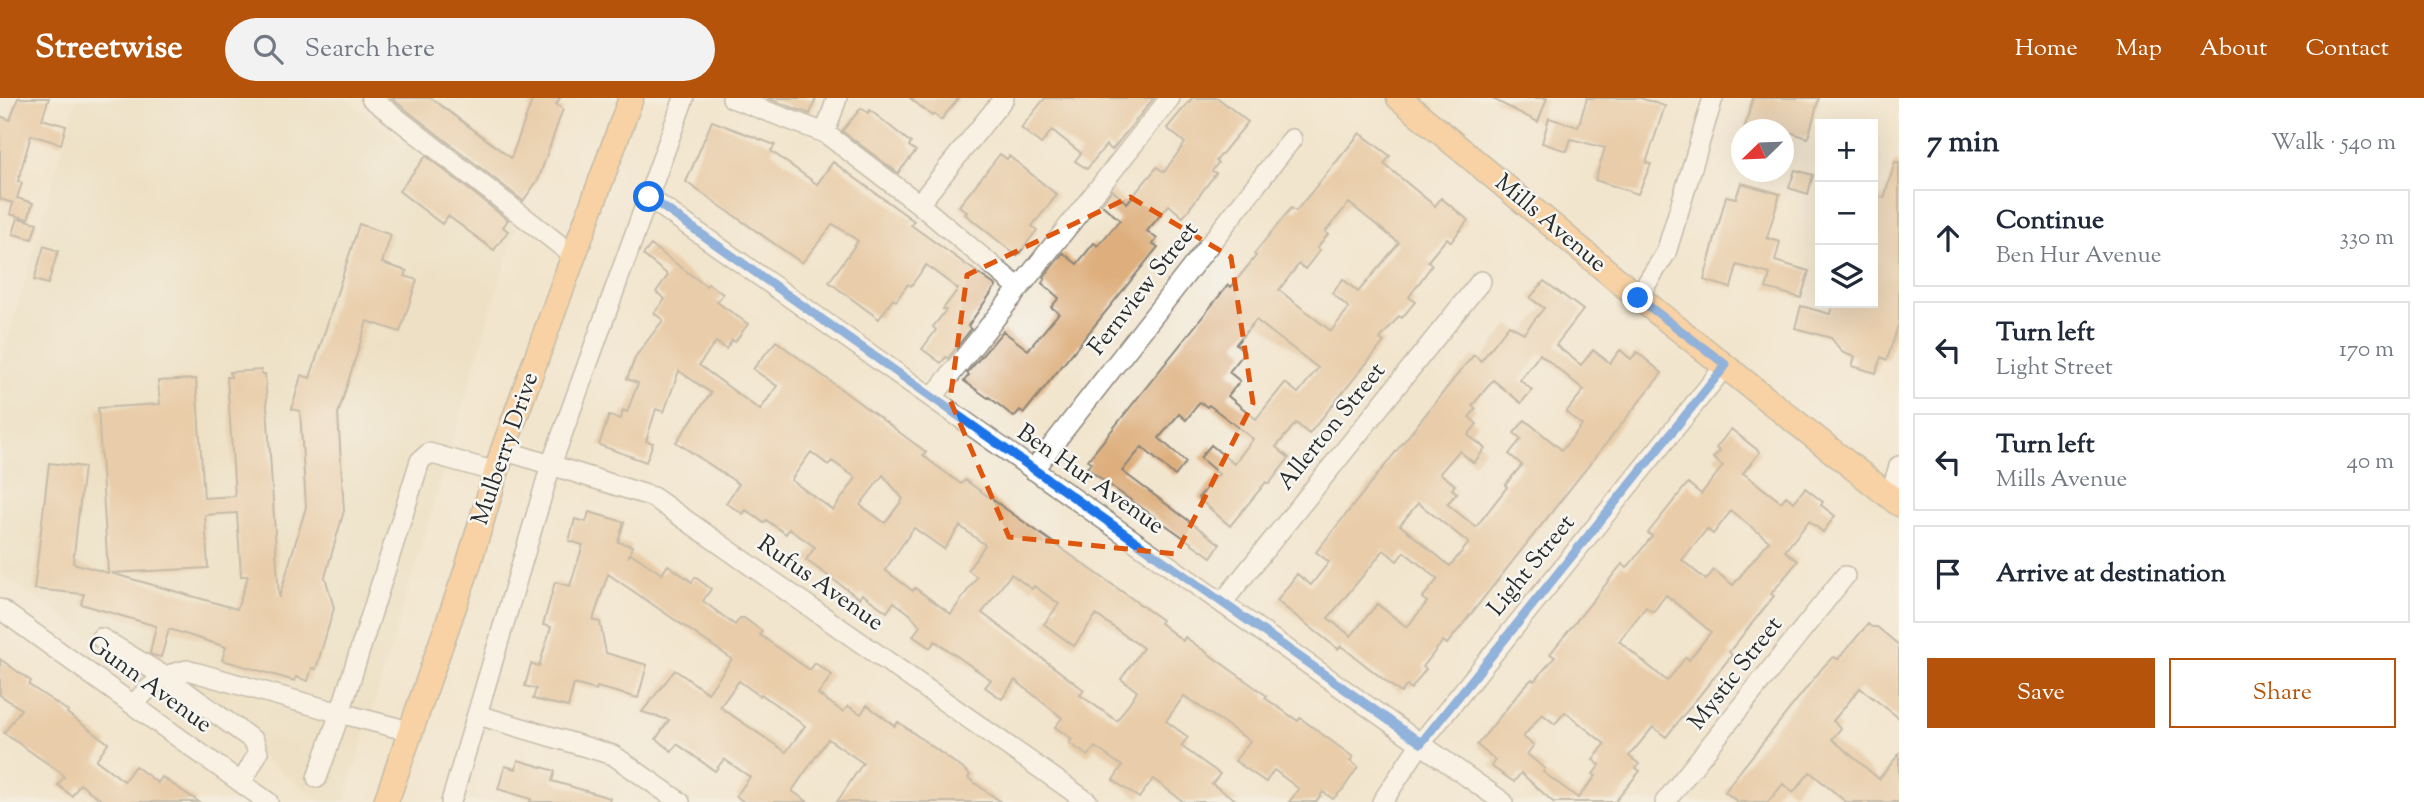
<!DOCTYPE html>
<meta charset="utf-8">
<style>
body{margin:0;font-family:"Sorts Mill Goudy",serif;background:#f2f2f3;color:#1f2937}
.controls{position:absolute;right:21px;top:21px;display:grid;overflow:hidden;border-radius:0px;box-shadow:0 7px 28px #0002}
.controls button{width:63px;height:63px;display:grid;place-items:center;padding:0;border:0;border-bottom:2px solid #e0e1e3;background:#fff;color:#1f2937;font:35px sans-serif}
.compass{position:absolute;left:1731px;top:21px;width:63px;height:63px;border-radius:50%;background:#fff;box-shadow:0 7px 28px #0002;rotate:247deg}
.stop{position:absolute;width:21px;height:21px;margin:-16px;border:5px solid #1a73e8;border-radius:50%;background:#fff}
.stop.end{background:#1a73e8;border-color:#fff;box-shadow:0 2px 7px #0008}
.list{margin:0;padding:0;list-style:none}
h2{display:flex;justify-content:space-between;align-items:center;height:91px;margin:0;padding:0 28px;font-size:30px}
h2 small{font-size:23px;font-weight:400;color:#747a83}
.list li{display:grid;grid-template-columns:46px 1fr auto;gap:21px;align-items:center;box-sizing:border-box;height:98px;margin:0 14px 14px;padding:0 14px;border:2px solid #e0e1e3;border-radius:0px}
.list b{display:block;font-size:26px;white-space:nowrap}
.list p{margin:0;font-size:23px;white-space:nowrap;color:#747a83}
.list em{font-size:23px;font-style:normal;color:#747a83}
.actions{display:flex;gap:14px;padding:21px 28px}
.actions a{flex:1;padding:16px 0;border:2px solid #b45309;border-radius:0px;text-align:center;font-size:24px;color:#b45309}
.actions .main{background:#b45309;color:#fff}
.icon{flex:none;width:38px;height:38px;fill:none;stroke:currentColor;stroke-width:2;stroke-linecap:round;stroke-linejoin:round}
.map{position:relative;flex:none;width:1899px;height:704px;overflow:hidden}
header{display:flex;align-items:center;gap:42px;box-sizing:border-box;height:98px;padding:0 35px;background:#b45309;color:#fff}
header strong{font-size:33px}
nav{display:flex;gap:38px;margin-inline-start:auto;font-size:24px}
.search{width:490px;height:63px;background:#f2f2f3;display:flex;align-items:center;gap:18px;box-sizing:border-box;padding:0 24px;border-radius:38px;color:#747a83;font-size:26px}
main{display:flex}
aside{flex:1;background:#fff}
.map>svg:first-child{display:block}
.built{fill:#e7daba}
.building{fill:#deae7c;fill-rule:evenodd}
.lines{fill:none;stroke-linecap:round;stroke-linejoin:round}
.minor-casing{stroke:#8e887c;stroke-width:22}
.major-casing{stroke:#8e887c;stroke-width:27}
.minor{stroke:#fff;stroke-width:19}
.major{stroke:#febb71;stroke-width:24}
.route{stroke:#1a73e8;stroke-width:9}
.marked{fill:none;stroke:#df570e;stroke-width:5;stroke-dasharray:14 9;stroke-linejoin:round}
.labels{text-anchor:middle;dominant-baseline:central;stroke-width:5;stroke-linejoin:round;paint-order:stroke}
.street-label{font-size:24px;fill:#2b2b2b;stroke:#f6f6f2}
</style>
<header>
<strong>Streetwise</strong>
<div class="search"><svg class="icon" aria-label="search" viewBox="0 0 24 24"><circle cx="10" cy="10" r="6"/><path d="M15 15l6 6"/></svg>Search here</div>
<nav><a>Home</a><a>Map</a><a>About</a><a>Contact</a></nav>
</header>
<main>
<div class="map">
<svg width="1899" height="704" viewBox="0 0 1899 704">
<rect width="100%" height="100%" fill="#f6f6f2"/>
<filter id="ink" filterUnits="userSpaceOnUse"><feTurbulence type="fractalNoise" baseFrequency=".0143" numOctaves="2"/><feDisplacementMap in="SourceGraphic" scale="14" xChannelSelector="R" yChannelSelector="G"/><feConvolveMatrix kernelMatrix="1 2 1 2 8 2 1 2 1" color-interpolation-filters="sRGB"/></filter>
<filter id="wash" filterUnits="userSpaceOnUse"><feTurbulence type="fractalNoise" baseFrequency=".00686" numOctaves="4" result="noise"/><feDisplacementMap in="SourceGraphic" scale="28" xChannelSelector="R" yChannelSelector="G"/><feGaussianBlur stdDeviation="1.57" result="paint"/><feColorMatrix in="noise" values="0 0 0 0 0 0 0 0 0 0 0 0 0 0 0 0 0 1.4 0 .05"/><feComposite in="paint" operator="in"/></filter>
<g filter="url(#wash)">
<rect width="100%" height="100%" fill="#f2e5ce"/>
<path class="built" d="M77 0H344L516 129 346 700 343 704H323L0 475V270Z"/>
<g id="blocks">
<path class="building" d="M18 0H49L42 21 66 28 61 46 31 37 18 83 22 85 17 100 33 105 28 121 10 116 13 105 0 101V18L10 22Z
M391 0H431L511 60 533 0H560L556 6 563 11 538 82 523 103Z
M767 0H816L810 16Z
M910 0H959L941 22 934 16 932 18Z
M1045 0H1154L1112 52 1106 47 1087 71 1075 63 1081 55 1052 32 1041 46 1021 30Z
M1192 0H1218L1248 24 1216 63 1218 65 1212 73 1216 75 1183 119 1169 107 1147 133 1157 141 1153 146 1158 149 1024 315 1020 312 1014 319 989 299 988 300 964 283 969 277 967 275 1003 233 1028 252 1059 215 1051 209 1059 200 1042 185 1045 181 1043 180 1063 155 1077 166 1094 145 1098 148 1120 122 1101 106 1112 92 1127 105 1157 69 1164 74 1185 45 1167 30Z
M1491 0H1547L1538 24Z
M1587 0H1640L1665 8 1646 65 1651 66 1638 96 1595 82 1605 50 1571 41 1567 53 1542 45 1549 20 1578 29Z
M1753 0H1819L1808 40 1783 32H1744Z
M861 10 868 15 870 12 911 45 909 48 916 53 898 75 842 33Z
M712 23 775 47 771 53 817 86 833 64 914 123 911 127 996 188 968 228 971 231 948 260 946 259 941 265 922 251 936 232 933 229 946 212 943 211 958 191 926 167 911 188 908 186 896 203 893 201 879 221 829 184 858 143 833 126 802 165 686 84Z
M1360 35 1390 58 1384 66 1435 108 1441 100 1468 122 1451 144 1447 140 1428 163 1432 167 1409 199 1415 204 1402 220 1399 218 1380 241 1384 244 1309 336 1296 325 1276 349 1289 360 1269 386 1266 384 1230 428 1198 400 1219 376 1200 360 1211 347 1234 366 1253 341 1209 307 1207 309 1200 304 1186 322 1179 316 1159 340 1186 364 1175 378 1142 349 1122 373 1220 446 1211 459 1108 386 1087 370 1091 365 1088 362 1228 187 1231 189 1256 158 1254 156 1291 110 1296 113ZM1349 105 1399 145 1358 194 1343 181 1332 195 1349 210 1331 233 1279 192 1299 166 1305 171 1320 152 1317 150 1328 136 1325 134ZM1256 222 1318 270 1298 295 1285 285 1256 321 1228 298 1240 283 1229 274 1245 254 1236 246Z
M1000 56 1007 61 1009 58 1057 97 1032 128 1037 132 1017 158 965 116 967 114 959 108Z
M426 58 508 122 503 129 508 133 494 152 448 118 442 126 399 93Z
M1895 64H1899V224L1887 262 1881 259 1876 275 1852 268 1855 259 1843 255 1831 240 1795 230 1801 208 1830 216 1833 205H1873V97L1884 100Z
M1795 72 1813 77 1808 96 1789 90Z
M1741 85 1780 96 1767 140 1780 144 1775 163 1809 173 1801 200 1766 190 1770 176 1737 167 1731 190 1704 182 1726 98 1736 100Z
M18 120 37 125 32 141 13 136Z
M359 126 391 137 382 165 407 173 405 178 417 182 400 234 367 223 338 316 344 413 325 479 334 510 316 571 312 570 308 583 296 579 295 583 222 562 226 549 169 531 161 559 152 557 150 555 156 528 81 506 84 496 34 491 49 365 84 369 73 465 108 475 98 310 160 306 158 283 196 281 204 400 235 398 227 279H231L230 274 261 272V276H265L279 500 306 409 300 313 292 311 301 277 310 280ZM237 415 241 478H248L237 511 111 475 208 470 205 417Z
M651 147 706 188 708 186 723 196 717 204 748 226 735 244 732 242 726 251 716 244 699 267 760 312 777 288 753 271 776 243 926 354 923 357 930 363 961 386 965 382 1162 522 1160 525 1183 543 1185 539 1267 598 1265 600 1298 623 1300 620 1353 659 1350 663 1358 669 1343 691 1333 701 1323 694 1316 704H1289L1299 691 1274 672 1266 684 1235 663 1250 643 1184 598 1166 623 1188 639 1181 648 1220 676 1212 686 1239 704H1184L1153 681 1139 700 1113 682 1122 668 1095 649 1088 658 1069 645 1072 641 1055 629 1062 620 1015 582 1002 601 985 589 991 582 935 543 930 550 913 538 920 528 910 516 894 504 887 514 862 496 859 500 806 462 815 449 789 431 786 436 766 422 764 425 746 412 743 416 726 405 739 386 676 344 711 295 679 273 664 314 656 311 646 343 653 345 646 364 599 347 609 318 621 321 623 312 627 314 638 285 627 281 636 258 663 222 654 215 665 201 656 194 668 177 643 157ZM811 354 828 367 832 363 856 380 833 412 791 382ZM883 377 903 401 885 425 860 407ZM960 428 985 447 968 472 977 479 951 516 915 490 913 493 885 472 914 430 944 451ZM1011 476 1032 491 1034 488 1059 506 1044 526 1074 548 1096 517 1143 550 1121 581 1137 593 1117 623 1080 597 1084 592 982 515Z
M44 148 58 153 48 186 34 182Z
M1544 183 1583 212 1556 247 1581 267 1593 252 1610 265 1620 252 1631 261 1637 254 1662 275 1447 546 1443 543 1423 569 1426 571 1411 591 1407 587 1401 595 1341 548 1338 551 1277 503 1297 476 1311 487 1329 464 1316 454 1465 267 1474 257 1481 263 1509 227 1524 235 1544 210 1530 200ZM1540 256 1584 292 1566 314 1582 327 1562 352 1525 322 1514 335 1521 341 1509 356 1522 367 1505 387 1507 389 1476 429 1447 406 1457 395 1452 391 1455 387 1440 375 1459 353 1474 365 1485 350 1468 337 1477 326 1469 319 1476 311 1472 308 1493 282 1521 305 1532 292 1520 282ZM1418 405 1469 445 1450 468 1400 427ZM1384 452 1397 463 1404 454 1438 481 1422 500 1427 504 1407 529 1377 506 1351 538 1328 520Z
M1731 331 1760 354 1743 375 1781 404 1786 398 1794 404 1805 390 1823 404 1821 407 1835 418 1823 434 1809 423 1785 453 1798 463 1771 496 1774 498 1729 554 1732 557 1666 639 1653 629 1629 658 1639 666 1636 670 1640 673 1615 704H1553L1521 675 1514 684 1491 668 1495 662 1477 647 1523 590 1532 581 1534 583 1555 559 1550 556 1622 466 1627 470 1652 438 1648 435 1688 385 1701 396 1723 368 1713 360 1720 353 1716 350ZM1731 413 1769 443 1733 487 1714 472 1706 482 1682 462 1707 431 1713 436ZM1666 497 1711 534 1689 562 1686 559 1667 583 1619 543 1646 509 1653 514ZM1565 614 1605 646 1593 662 1600 667 1593 676 1596 678 1578 700 1543 674 1545 671 1527 656 1534 647 1523 639 1542 616 1555 626Z
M589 414 624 424 618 444 632 448 629 458 632 456 662 476 668 467 692 484 695 479 711 491 703 503 735 527 740 520H744L762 533 760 537 810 572 815 565 832 577 818 596 843 614 848 608 861 616 867 607 895 628 898 624 966 673 970 677 968 680 1001 704H837L863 665 828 641 792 693 808 704H744L736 698 750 679 724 661 715 673 677 646 672 653 656 641 669 622 642 614 675 572 708 595 732 561 608 476 593 522 600 524 606 555 647 567 638 600 597 589 596 592 574 586 568 609 533 601 536 591 525 588 531 566 539 568 551 529 543 527 555 484 570 488 583 447 569 443 575 421 586 424ZM739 583 760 598 761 596 805 628 786 654 720 609Z
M1868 526 1872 529H1877L1899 547V620L1860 590 1833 623 1841 630 1832 641 1879 681 1899 656V704H1846L1810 674 1793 695 1783 686 1768 704H1738L1725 694 1733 682 1824 568 1833 559 1838 561Z
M0 561 31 583 29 587 68 613 67 615 108 645 96 662 124 683 135 668 158 685 162 679 199 704H104L80 686 72 698 58 687 64 679 61 675 4 635 21 611 0 597Z
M518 662 555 673 552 683 610 700 609 704H530L531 701 498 691 505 668 516 671Z"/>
</g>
</g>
<g filter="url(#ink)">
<use href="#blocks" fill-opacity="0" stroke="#8e887c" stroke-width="2"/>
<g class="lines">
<defs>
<path id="minor" d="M371 0 574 158
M732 0 825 35 919 106 1019 190
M825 35 837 0
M648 99 1503 704
M919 106 1004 0
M1638 199 1666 155 1713 0
M932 300 1170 0
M503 352 653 399 1088 704
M1033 372 1292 41
M1890 398 1899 368
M1222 505 1481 183
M0 511 268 704
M101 540 164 578 187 572 340 615 317 680
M134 606 147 592 164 578 254 643 258 655 242 684
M478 617 613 657 680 704
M409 633 340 615 420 363 429 355 496 374
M451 704 551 367 684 0
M1382 704 1421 645 1726 267
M1665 704 1845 478"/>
<path id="major" d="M1399 0 1638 199 1899 406
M386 704 467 471 503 352 631 0"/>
</defs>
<use href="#minor" class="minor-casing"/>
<use href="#major" class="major-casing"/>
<use href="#minor" class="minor"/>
<use href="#major" class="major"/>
</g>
</g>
<g class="lines" filter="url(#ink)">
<path class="route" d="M649 99 1421 645 1726 267 1638 200"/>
</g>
<path d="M0 0H1899V704H0ZM1130 99 1231 159 1253 305 1176 456 1009 439 950 302 967 177Z" fill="#f2e5ce" fill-opacity=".55" fill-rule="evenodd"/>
<path class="marked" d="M1130 99 1231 159 1253 305 1176 456 1009 439 950 302 967 177Z"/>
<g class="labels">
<g class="street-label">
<text transform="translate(1550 126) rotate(40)">Mills Avenue</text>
<text transform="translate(1144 191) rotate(-52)">Fernview Street</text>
<text transform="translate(1332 329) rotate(-51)">Allerton Street</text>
<text transform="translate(506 351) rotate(-71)">Mulberry Drive</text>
<text transform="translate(1090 382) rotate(35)">Ben Hur Avenue</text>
<text transform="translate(1532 468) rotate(-51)">Light Street</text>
<text transform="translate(820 486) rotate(35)">Rufus Avenue</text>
<text transform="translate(1736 576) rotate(-52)">Mystic Street</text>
<text transform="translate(149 587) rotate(36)">Gunn Avenue</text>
</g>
</g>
</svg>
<div class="controls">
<button>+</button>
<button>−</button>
<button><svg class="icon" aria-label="layers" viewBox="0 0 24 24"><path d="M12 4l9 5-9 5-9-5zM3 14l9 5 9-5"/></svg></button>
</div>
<svg class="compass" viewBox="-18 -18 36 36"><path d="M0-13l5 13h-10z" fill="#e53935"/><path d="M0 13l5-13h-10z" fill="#747a83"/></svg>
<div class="stop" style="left:649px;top:99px"></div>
<div class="stop end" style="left:1638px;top:200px"></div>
</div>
<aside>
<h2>7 min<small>Walk · 540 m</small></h2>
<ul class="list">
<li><svg class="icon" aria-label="ahead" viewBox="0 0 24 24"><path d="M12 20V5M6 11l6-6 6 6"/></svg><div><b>Continue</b><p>Ben Hur Avenue</p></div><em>330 m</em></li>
<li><svg class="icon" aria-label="left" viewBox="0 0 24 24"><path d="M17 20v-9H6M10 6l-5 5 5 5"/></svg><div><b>Turn left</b><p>Light Street</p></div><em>170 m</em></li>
<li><svg class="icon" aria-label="left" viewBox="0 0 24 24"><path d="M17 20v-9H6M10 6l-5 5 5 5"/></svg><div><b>Turn left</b><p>Mills Avenue</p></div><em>40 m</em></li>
<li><svg class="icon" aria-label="arrive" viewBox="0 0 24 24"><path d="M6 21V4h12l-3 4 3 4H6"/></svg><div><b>Arrive at destination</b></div></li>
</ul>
<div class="actions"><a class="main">Save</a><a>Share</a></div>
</aside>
</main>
